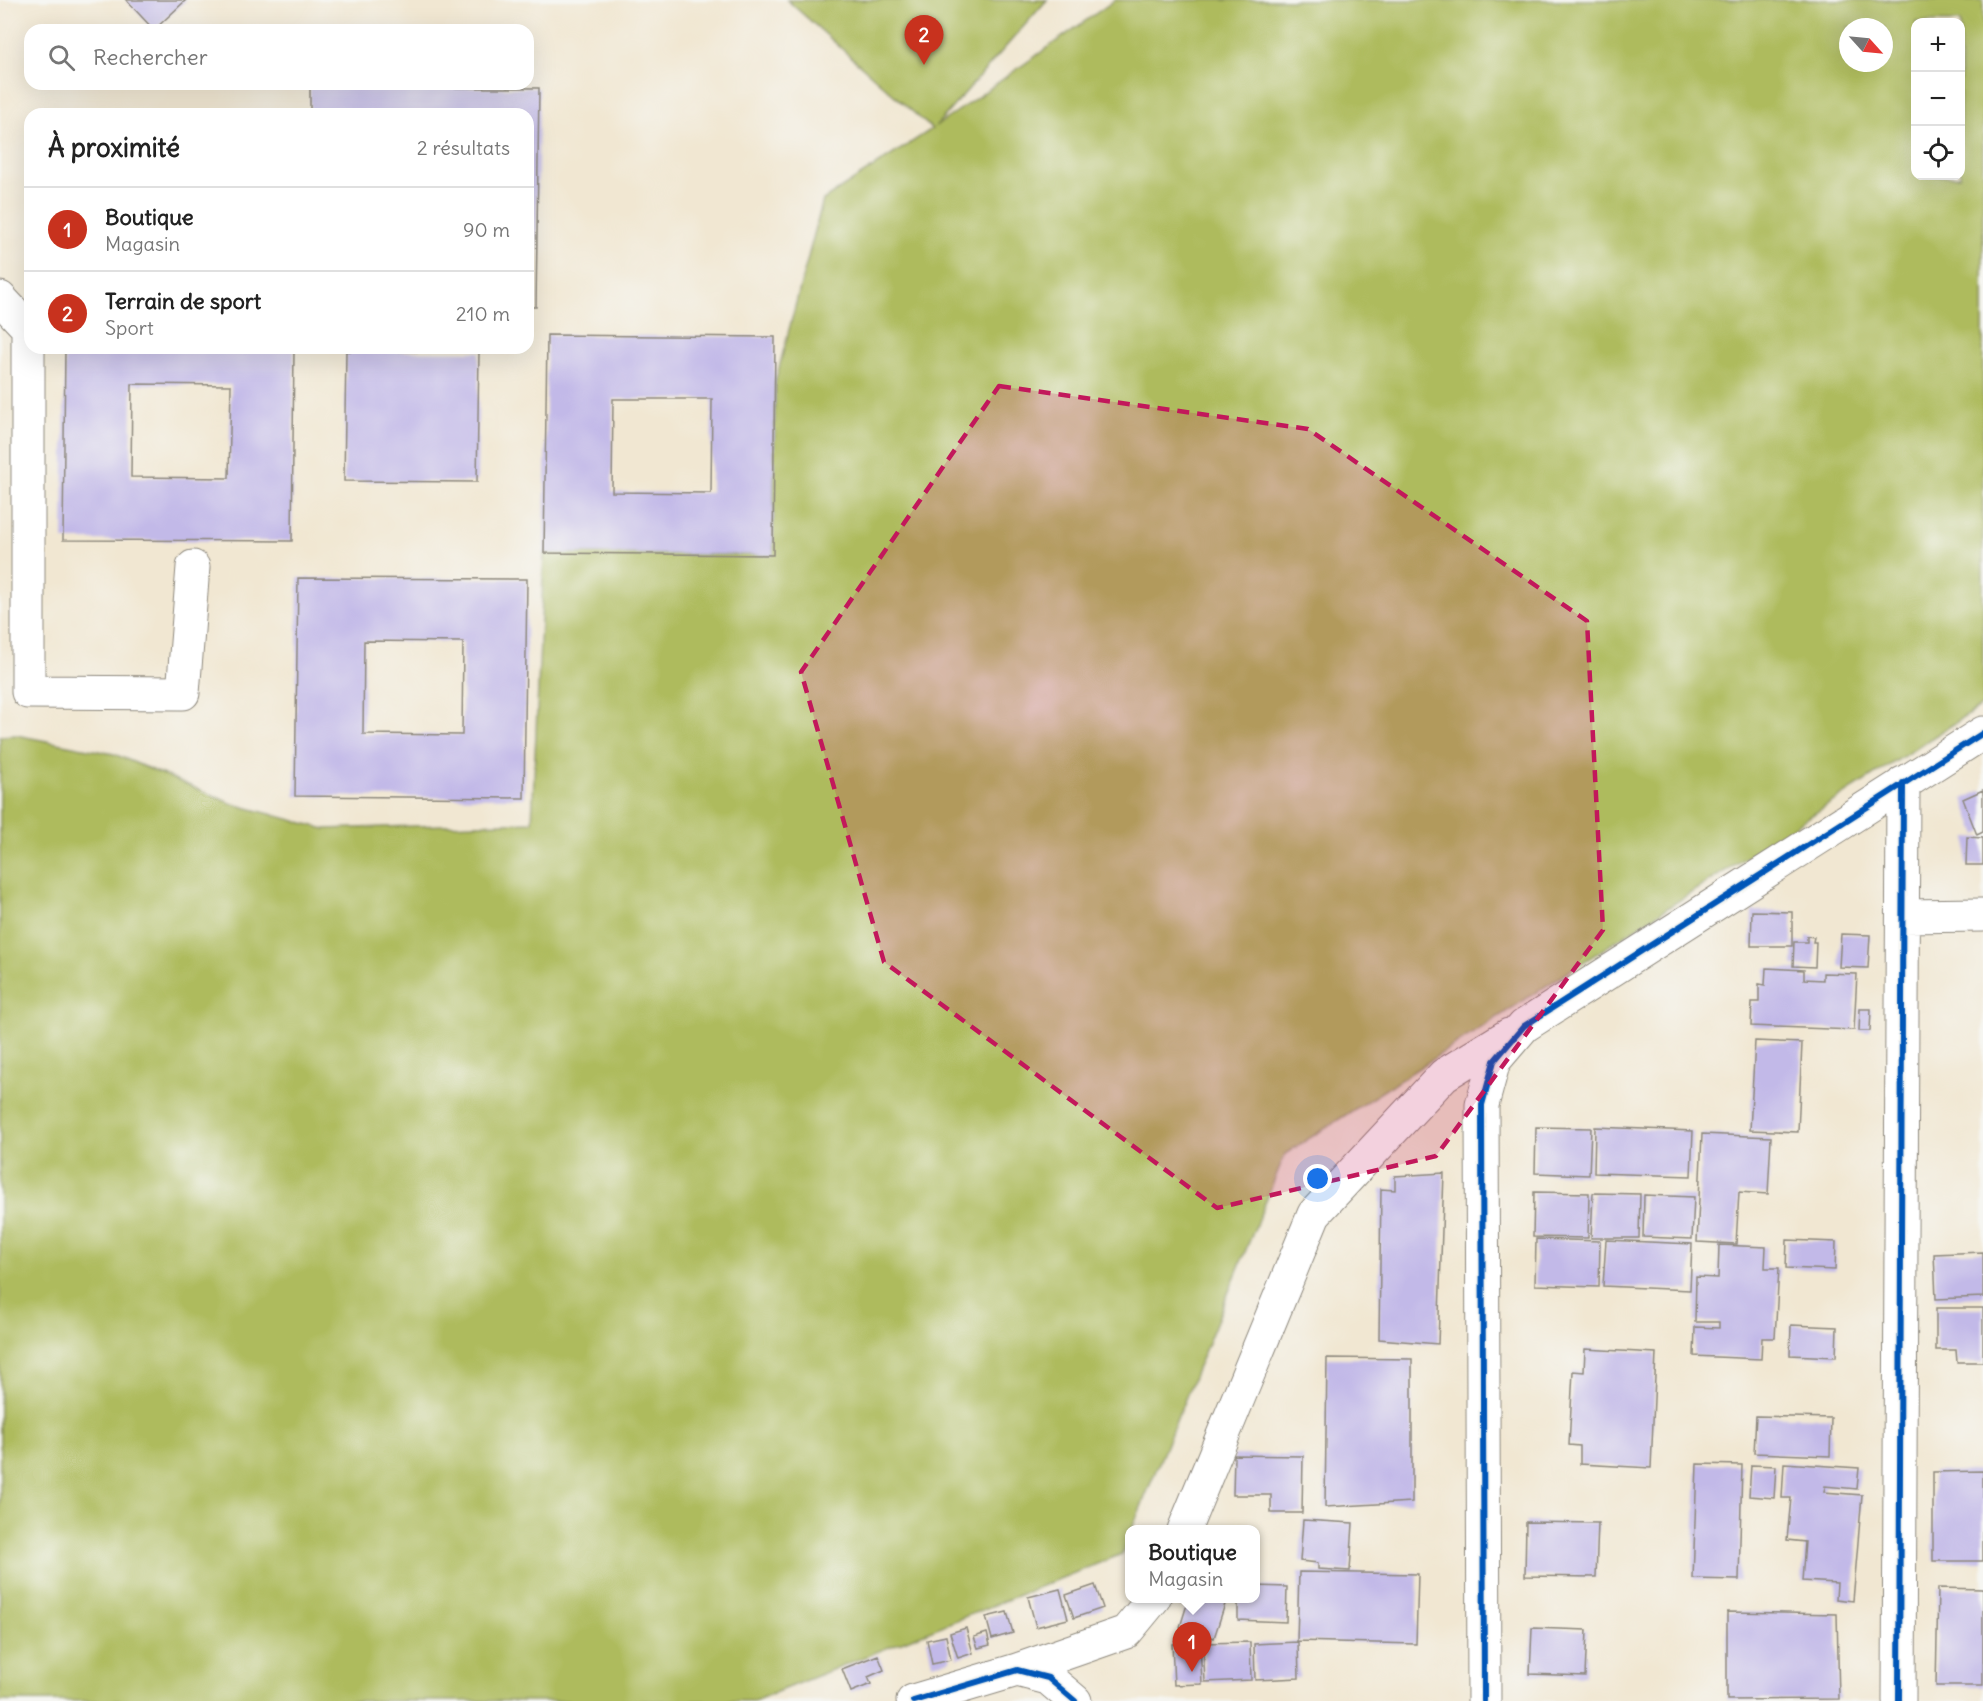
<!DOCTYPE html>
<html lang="fr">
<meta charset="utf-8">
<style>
body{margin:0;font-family:Delius,sans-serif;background:#f2f2f2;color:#222}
.controls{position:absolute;right:18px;top:18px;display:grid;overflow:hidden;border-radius:12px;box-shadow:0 6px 24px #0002}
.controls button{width:54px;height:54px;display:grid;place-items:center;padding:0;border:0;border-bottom:2px solid #e0e0e0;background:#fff;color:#222;font:30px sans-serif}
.compass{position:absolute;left:1839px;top:18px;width:54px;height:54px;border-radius:50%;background:#fff;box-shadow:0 6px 24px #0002;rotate:117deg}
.you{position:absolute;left:1318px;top:1179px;width:21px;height:21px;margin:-15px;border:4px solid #fff;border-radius:50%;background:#1a73e8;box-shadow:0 0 0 9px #1a73e833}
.badge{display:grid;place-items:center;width:39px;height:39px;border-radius:50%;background:#c8321e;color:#fff;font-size:20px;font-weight:700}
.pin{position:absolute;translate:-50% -50px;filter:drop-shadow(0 2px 3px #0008)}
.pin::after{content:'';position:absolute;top:32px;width:21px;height:18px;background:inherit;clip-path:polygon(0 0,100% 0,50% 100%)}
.popup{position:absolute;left:1125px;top:1525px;width:135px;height:78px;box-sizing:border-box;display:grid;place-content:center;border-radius:12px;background:#fff;filter:drop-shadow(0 2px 4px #0005);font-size:20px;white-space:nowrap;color:#767676}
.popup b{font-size:22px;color:#222}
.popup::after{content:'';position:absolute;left:50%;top:100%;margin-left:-12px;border:12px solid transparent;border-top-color:#fff}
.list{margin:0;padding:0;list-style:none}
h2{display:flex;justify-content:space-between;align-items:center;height:78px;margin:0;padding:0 24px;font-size:26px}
h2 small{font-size:20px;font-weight:400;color:#767676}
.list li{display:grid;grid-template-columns:39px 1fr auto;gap:18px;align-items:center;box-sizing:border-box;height:84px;padding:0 24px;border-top:2px solid #e0e0e0}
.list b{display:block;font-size:22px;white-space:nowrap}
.list p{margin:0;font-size:20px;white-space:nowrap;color:#767676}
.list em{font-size:20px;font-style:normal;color:#767676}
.icon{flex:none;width:33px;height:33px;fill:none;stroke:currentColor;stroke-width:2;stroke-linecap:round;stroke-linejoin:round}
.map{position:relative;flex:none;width:1983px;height:1701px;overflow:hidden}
.search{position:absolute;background:#fff;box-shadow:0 6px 24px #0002;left:24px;top:24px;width:510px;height:66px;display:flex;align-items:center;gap:15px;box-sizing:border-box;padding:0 21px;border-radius:18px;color:#767676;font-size:22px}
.panel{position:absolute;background:#fff;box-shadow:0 6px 24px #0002;left:24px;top:108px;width:510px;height:246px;border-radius:18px}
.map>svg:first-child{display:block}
.green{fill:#aebb5d;stroke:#6c7344;stroke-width:1.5;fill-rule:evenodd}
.building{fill:#c2b9e8;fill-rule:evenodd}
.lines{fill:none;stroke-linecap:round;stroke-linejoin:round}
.minor-casing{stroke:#8e897e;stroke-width:35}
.minor{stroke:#fff;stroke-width:33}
.cycleway-casing{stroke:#f6f6f2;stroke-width:10}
.cycleway{stroke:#0057b8;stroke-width:6}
.marked{fill:#c2185b;fill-opacity:0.2;stroke:#c2185b;stroke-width:4.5;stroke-dasharray:12 8;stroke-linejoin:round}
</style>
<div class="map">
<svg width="1983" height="1701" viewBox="0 0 1983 1701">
<rect width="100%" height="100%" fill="#f6f6f2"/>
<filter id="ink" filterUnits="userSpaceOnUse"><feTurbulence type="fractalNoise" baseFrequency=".0167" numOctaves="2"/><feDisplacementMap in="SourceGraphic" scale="12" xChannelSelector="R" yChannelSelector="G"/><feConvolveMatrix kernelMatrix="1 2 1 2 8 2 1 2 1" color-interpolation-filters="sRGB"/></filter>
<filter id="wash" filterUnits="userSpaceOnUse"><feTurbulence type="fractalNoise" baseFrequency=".008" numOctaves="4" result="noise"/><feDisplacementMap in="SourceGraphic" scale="24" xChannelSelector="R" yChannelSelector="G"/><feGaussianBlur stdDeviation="1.35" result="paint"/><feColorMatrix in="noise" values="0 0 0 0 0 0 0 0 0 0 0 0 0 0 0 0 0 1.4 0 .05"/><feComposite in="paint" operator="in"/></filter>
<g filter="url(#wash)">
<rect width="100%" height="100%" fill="#f1e7d2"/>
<path class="green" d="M787 0H1047L935 127 1115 0H1983V705L1285 1154 1132 1529 1129 1530V1536L1122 1554 754 1701H0V736L16 735 114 754 233 804 325 829 532 822 544 553 773 555 775 383 823 200 932 129ZM1916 22H1960V176H1916ZM1848 27H1884V63H1848Z"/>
<g id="blocks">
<path class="building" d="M126 0H186L154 30Z
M310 87 539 88 536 307H528V114H310Z
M547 335 775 337 773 555 544 553ZM613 399H712L711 493 612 492Z
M65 348H294L292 541 63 540ZM132 384 231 385 229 478 131 477Z
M346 351 479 352 477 482 344 481Z
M298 578 527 579 524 798 295 796ZM364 641 463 642 462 735 363 734Z
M1983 790V832L1977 835 1963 799Z
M1967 837 1983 838V865H1966Z
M1752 911 1792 912V946H1751Z
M1841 934 1870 935 1868 968 1839 967Z
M1807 936 1814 937 1813 942H1816L1815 967 1793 966 1794 942H1807Z
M1766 968 1804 970V979L1823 980V973L1857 974 1854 1030 1751 1026 1752 1002H1759V984L1765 985Z
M1860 1009H1871L1870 1031H1859Z
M1755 1041 1802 1043 1798 1132 1750 1130Z
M1536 1127 1591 1128 1589 1175 1535 1173Z
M1595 1127 1693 1131 1691 1176 1594 1173Z
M1702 1134 1771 1137 1768 1194 1739 1192 1736 1244 1697 1242Z
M1444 1173 1438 1344 1379 1339 1381 1189 1395 1190V1176Z
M1534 1192 1589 1193 1588 1238 1533 1237Z
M1593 1193 1640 1194 1639 1238H1591Z
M1644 1195 1694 1197 1692 1239 1643 1237Z
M1536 1239 1600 1241 1599 1287 1535 1285Z
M1606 1240 1692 1244 1690 1290 1603 1286Z
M1787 1240 1836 1242 1835 1270 1786 1268Z
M1719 1245 1766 1247 1765 1268H1779L1775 1338H1762L1761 1359 1694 1356 1695 1327 1719 1328V1322H1695L1696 1277 1718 1278Z
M1983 1252V1297L1936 1299 1934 1254Z
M1936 1308H1983V1362H1957L1956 1350H1936Z
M1791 1325 1837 1327 1836 1357 1790 1355Z
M1585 1349 1656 1353 1651 1468 1580 1464V1446L1569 1445 1573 1371 1584 1372Z
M1327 1358 1412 1359V1502L1325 1507Z
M1756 1416 1831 1418 1830 1456 1754 1453Z
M1234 1455 1303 1456 1302 1513H1271V1495H1233Z
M1784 1463 1859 1468 1857 1489 1825 1486 1824 1492 1862 1495 1853 1601 1836 1599 1837 1583 1802 1581 1805 1542 1787 1540 1791 1498H1782Z
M1697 1464 1742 1465 1739 1580 1693 1579Z
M1751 1465 1776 1466 1774 1498 1749 1496Z
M1983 1471V1561H1933V1472Z
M1303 1520 1353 1523 1350 1571 1318 1569V1563L1300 1561Z
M1526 1522 1598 1523 1596 1577 1525 1576Z
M1299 1572 1418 1574 1416 1644 1297 1641Z
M1095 1585 1103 1608 1074 1618 1066 1595Z
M1255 1586 1287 1587 1286 1622 1238 1620V1598H1255Z
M1938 1588 1983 1589V1686H1936Z
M1060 1589 1068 1619 1036 1627 1028 1597Z
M1189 1598H1227L1214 1638 1180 1627Z
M1007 1612 1013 1633 992 1639 986 1617Z
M1727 1612 1837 1614 1839 1699 1727 1700Z
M966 1628 973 1653 958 1658 950 1633Z
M1532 1628 1587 1630 1585 1676 1530 1674Z
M987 1633 990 1645 978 1648 974 1637Z
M946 1636 951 1660 932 1664 927 1640Z
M1200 1642 1202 1684 1174 1685 1172 1644Z
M1250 1642 1251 1680 1205 1682 1203 1643Z
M1298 1642 1299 1678 1255 1680 1254 1644Z
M878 1655 884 1670 868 1677 871 1684 851 1692 842 1669Z"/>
</g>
</g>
<g filter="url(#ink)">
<use href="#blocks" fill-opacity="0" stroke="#8e897e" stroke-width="1.5"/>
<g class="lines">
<defs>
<path id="minor" d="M0 298 28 328V692L183 693 193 567
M1903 916 1983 915
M1184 1530 1314 1214 1444 1075 1509 1035
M1017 1670 1126 1632 1154 1598
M913 1701 1017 1670 1048 1678 1075 1701
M1484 1701 1482 1105 1494 1061 1524 1026 1983 733
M1899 1701 1903 783"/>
</defs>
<use href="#minor" class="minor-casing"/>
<use href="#minor" class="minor"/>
<defs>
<path id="cycleway" d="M913 1701 1017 1670 1048 1678 1075 1701
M1484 1701 1482 1105 1494 1061 1524 1026 1983 733
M1899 1701 1903 783"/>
</defs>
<use href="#cycleway" class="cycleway-casing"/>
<use href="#cycleway" class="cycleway"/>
</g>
</g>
<path class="marked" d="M999 386 1308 429 1587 621 1603 930 1436 1156 1217 1208 884 962 801 672Z"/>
</svg>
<div class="controls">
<button>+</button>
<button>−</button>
<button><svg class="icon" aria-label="locate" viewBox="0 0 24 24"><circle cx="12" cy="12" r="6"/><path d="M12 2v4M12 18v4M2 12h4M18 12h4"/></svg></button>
</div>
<svg class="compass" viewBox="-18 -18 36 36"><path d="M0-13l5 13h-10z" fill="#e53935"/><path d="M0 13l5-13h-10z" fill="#767676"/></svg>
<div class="you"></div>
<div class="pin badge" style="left:1192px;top:1672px">1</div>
<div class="popup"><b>Boutique</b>Magasin</div>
<div class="pin badge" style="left:924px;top:65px">2</div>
<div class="search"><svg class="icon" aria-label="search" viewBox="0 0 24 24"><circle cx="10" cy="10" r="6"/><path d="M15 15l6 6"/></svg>Rechercher</div>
<section class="panel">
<h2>À proximité<small>2 résultats</small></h2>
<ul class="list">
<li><span class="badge">1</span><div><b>Boutique</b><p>Magasin</p></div><em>90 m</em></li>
<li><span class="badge">2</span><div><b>Terrain de sport</b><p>Sport</p></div><em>210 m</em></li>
</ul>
</section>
</div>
